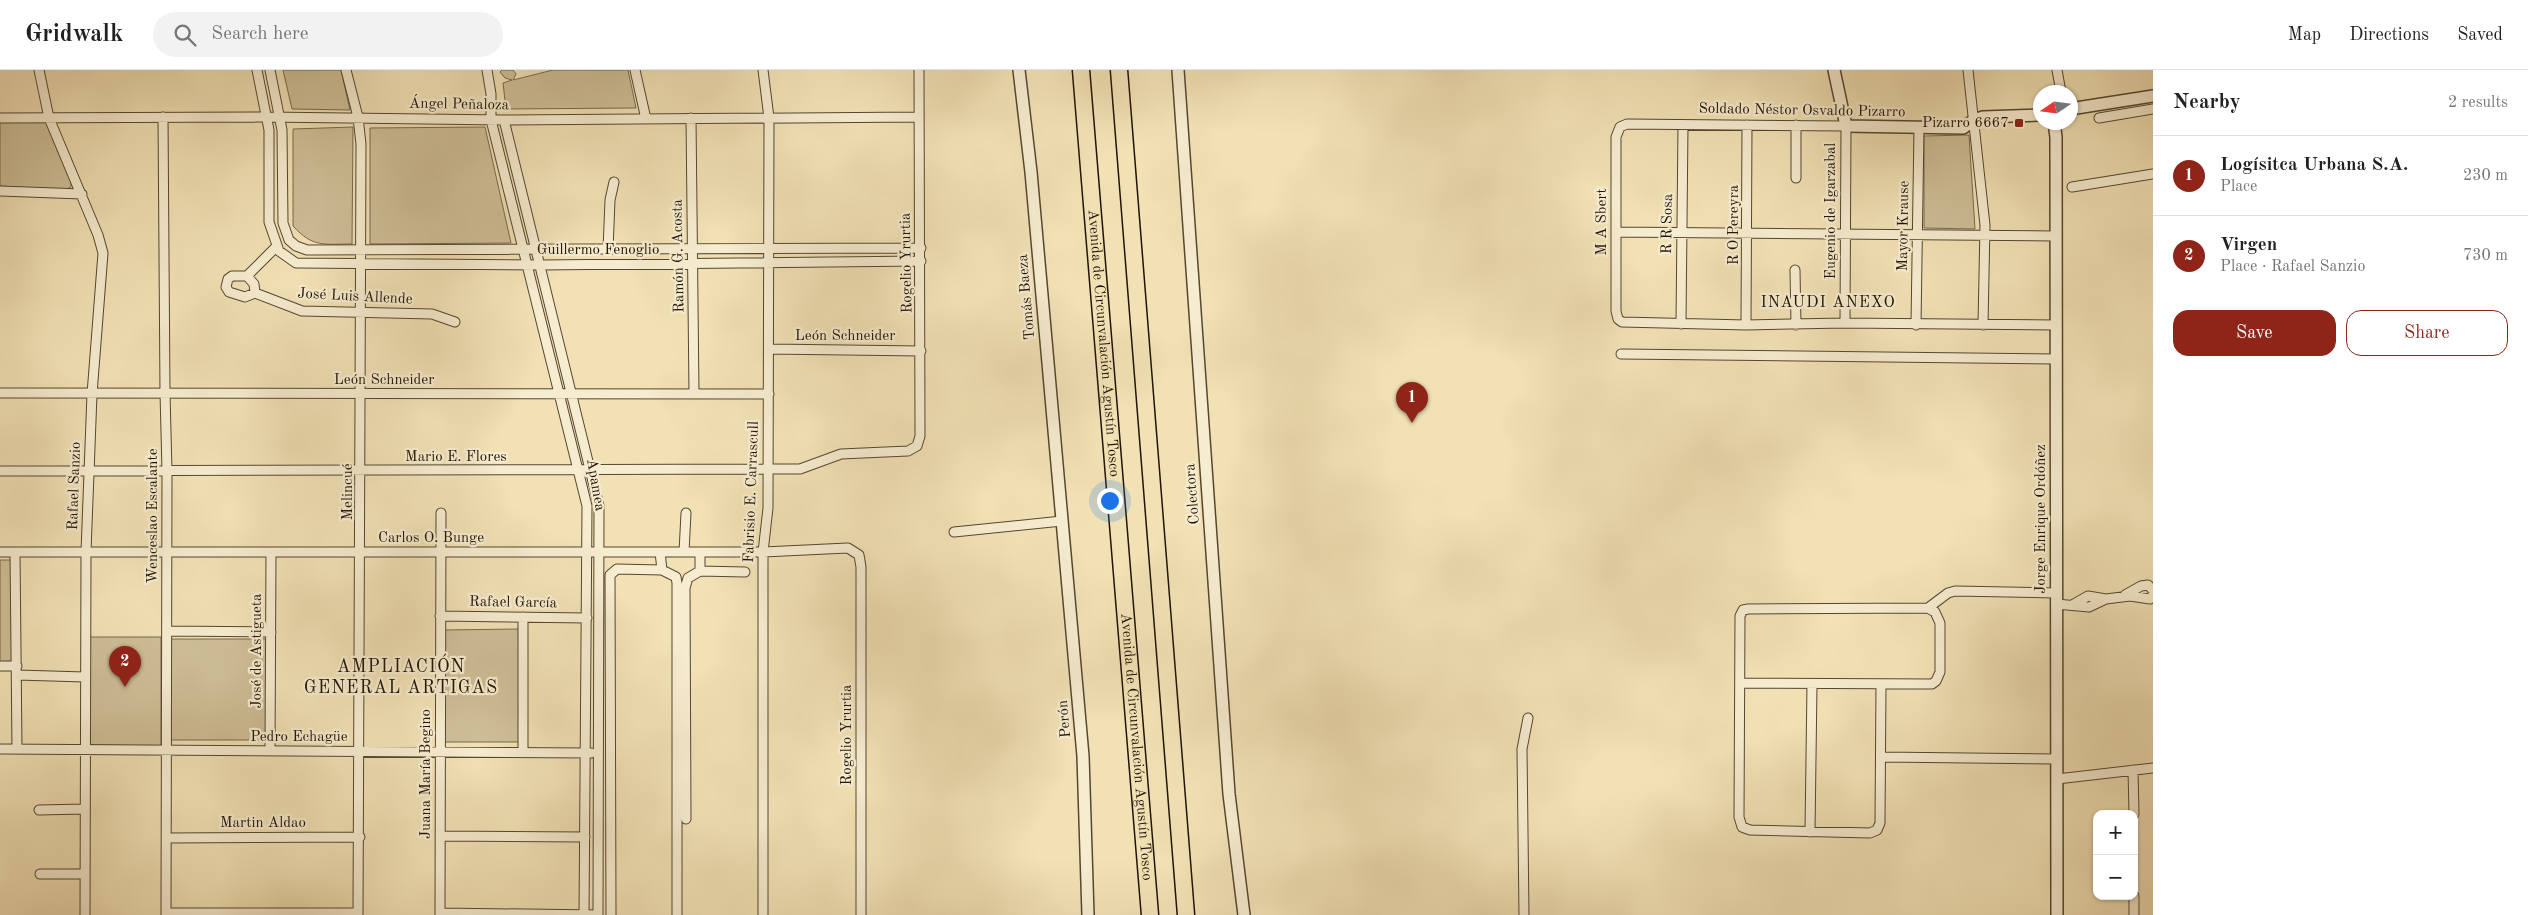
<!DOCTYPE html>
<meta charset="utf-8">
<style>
body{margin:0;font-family:"Old Standard TT",serif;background:#f2f2f2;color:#202124}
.controls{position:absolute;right:15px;bottom:15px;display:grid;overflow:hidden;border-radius:10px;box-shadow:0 1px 4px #0004}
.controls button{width:45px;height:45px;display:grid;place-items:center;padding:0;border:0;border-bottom:1px solid #e0e0e0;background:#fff;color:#202124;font:25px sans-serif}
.compass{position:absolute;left:2033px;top:15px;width:45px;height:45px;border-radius:50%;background:#fff;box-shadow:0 1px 4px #0004;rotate:257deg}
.you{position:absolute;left:1109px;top:430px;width:18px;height:18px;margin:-12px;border:4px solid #fff;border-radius:50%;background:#1a73e8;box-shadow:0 0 0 8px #1a73e833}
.badge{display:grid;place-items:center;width:32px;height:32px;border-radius:50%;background:#8f2418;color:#fff;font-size:16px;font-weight:700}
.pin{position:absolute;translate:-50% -41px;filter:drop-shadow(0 1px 2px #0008)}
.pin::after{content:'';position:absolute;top:26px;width:18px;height:15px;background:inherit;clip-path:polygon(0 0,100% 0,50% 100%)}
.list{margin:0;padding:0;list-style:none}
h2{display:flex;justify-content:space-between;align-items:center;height:65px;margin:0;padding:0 20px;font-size:21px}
h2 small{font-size:16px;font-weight:400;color:#757577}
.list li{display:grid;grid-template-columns:32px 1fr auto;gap:15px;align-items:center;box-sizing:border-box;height:80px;padding:0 20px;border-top:1px solid #e0e0e0}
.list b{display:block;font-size:19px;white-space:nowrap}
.list p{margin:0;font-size:16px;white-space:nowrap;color:#757577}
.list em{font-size:16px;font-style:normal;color:#757577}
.actions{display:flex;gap:10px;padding:15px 20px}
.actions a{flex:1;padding:11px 0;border:1px solid #8f2418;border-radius:15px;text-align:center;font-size:18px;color:#8f2418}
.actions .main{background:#8f2418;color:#fff}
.icon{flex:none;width:28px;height:28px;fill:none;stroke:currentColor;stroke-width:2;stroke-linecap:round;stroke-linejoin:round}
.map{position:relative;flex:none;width:2153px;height:845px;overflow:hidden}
header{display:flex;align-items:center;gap:30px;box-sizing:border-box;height:70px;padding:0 25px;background:#fff;border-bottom:1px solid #e0e0e0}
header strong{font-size:24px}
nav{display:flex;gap:28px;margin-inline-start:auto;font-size:18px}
.search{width:350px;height:45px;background:#f2f2f2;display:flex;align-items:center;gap:12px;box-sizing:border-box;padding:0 18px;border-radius:28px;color:#757577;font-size:19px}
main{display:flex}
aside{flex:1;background:#fff}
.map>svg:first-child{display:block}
.green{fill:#cebe97;stroke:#78694e}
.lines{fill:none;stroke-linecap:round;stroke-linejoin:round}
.minor-casing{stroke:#554730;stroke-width:11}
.tertiary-casing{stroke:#554730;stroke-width:14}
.motorway-casing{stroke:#211404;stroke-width:19}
.minor{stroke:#f6eccf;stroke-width:9}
.tertiary{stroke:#f6eccf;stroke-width:11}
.motorway{stroke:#f1e1b5;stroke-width:16}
.poi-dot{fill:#8f2418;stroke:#f6eccf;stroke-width:2}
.labels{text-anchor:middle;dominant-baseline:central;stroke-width:4.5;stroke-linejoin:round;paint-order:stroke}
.street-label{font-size:15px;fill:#211404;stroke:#f6eccf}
.poi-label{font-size:15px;fill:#211404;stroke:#f6eccf;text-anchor:end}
.neighbourhood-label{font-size:16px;letter-spacing:1px;fill:#211404;stroke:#f6eccf}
.quarter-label{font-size:18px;letter-spacing:1px;fill:#211404;stroke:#f6eccf}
</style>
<header>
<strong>Gridwalk</strong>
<div class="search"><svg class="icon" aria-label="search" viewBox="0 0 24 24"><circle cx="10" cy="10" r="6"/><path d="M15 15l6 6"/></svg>Search here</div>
<nav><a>Map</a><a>Directions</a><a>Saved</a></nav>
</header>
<main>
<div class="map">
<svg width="2153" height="845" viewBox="0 0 2153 845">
<rect width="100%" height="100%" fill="#f1e1b5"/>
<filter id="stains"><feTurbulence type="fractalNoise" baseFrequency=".004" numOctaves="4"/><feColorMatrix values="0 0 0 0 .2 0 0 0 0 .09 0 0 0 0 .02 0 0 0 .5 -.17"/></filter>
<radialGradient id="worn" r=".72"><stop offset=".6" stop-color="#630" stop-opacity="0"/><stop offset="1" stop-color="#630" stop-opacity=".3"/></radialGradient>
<path class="green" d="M283 0H341L350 40 292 39Z
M502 0H513L516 4 513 10 553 0H628L636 38 506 39 503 13 512 10 505 8 500 2Z
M0 51 45 52 48 55 71 111V117L65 120 0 116Z
M353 57 352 174C324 174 313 178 293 156V59Z
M485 57 511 173 370 174V58Z
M1969 65 1975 159 1924 158V66Z
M0 490H12L13 591 0 592Z
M519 559 520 672H443V560Z
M89 567H161V676L89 675Z
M169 569H267V670H169Z"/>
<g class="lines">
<defs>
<path id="minor" d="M39 0 49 48 98 165 103 183 92 324 86 482 85 845
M257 0 269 60V152L279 181 296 193 540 195 921 191
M270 0 282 60 283 153 289 170 296 176 307 180 921 178
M346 0 358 47 361 74 358 845
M487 0 491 24V50L587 436 584 845
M635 0 646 49
M763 0 769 48 768 438 763 482V845
M1968 0 1985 155 1983 255
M2057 0 2061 22
M163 47 165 323 167 401 166 845
M0 48 267 47 504 50 918 47
M691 48 694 324
M2099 48 2153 39
M1796 108V55
M2072 117 2153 104
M0 121 82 124
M1616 162 2056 166
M608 180 610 130 614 112
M1795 200 1796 255
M247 206 277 176
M255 223 254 214 247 206H232L228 209 226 217 229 222 245 227 255 223 302 241 432 244 455 252
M1845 253 1846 56 1627 54 1620 57 1616 67V241L1618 249 1622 252 1746 255 1845 253 2055 255
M1681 254 1683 55
M1746 255 1747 55
M1916 255 1919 57
M769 279 921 281
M1621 284 2055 289
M0 323 769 324
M0 401 800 399 841 384 908 381 917 376 920 366 919 0
M954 462 1062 451
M0 482H763L848 478 859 485 861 497V845
M15 482 17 679
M660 482 662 500 676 507 677 513V845
M684 482 686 443
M700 501V482
M2125 525 2141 516 2148 515 2153 520
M2056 534 2089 537 2106 529
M2074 534 2088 526 2106 529 2130 526 2150 529 2153 525
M1928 538 1948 523 1955 521 2056 523
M440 546 587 548
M523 547V681
M167 561 271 562
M0 596H17
M17 605 85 607
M1740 613 1932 614 1936 611 1940 602V553L1935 542 1928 538 1748 539 1743 540 1740 546 1739 747 1742 757 1750 760 1870 763 1877 760 1880 753 1881 614
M0 679 591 683
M270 681 271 482
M1881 687 2056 689
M2133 700 2134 744
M2057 709 2153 698
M39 740 85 739
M686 749 685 518 688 508 700 501 745 502
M1810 762 1812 614
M440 766 585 767
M167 768 360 767
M40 804H85
M2134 826V845
M166 843H358
M440 843 598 845 599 436 504 50
M440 845 441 443
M611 845 610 505 617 499 662 500
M1524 845 1522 679 1528 648"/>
<path id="tertiary" d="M1019 0 1031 102 1083 686 1088 845
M1178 0 1229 724 1244 845
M1834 0 1846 56 1963 58 1974 50 1983 47 2040 45
M2070 39 2153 26
M2054 52 2056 67 2057 845"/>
<g id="motorway">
<path id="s1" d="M1081 0 1150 845"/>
<path d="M1119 0 1186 845"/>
</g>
</defs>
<use href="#minor" class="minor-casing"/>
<use href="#tertiary" class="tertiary-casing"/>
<use href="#motorway" class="motorway-casing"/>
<use href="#minor" class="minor"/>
<use href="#tertiary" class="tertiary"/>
<use href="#motorway" class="motorway"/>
</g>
<rect class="poi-dot" x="2014" y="48" width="10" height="10" rx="2.5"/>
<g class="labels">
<g class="street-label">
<text transform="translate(459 35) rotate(1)">Ángel Peñaloza</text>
<text transform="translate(1802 41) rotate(1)">Soldado Néstor Osvaldo Pizarro</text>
<text transform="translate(1831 141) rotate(-90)">Eugenio de Igarzabal</text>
<text transform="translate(1602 152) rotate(-90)">M A Sbert</text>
<text transform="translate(1668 154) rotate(-89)">R R Sosa</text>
<text transform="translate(1734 155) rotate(-90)">R O Pereyra</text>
<text transform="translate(1904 156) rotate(-89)">Mayor Krause</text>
<text x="598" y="180">Guillermo Fenoglio</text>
<text transform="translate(679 186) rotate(-91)">Ramón G. Acosta</text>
<text transform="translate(907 193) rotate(-91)">Rogelio Yrurtia</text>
<text transform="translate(355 227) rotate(3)">José Luis Allende</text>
<text transform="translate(1027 227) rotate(-95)">Tomás Baeza</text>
<text x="845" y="266">León Schneider</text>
<text stroke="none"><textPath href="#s1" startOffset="274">Avenida de Circunvalación Agustín Tosco</textPath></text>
<text x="384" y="310">León Schneider</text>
<text x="456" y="387">Mario E. Flores</text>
<text transform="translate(595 415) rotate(80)">Apamea</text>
<text transform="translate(75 416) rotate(-88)">Rafael Sanzio</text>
<text transform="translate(348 422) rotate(-90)">Melincué</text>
<text transform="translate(752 422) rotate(-88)">Fabrisio E. Carrascull</text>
<text transform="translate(1193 424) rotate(-94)">Colectora</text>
<text transform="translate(153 446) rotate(-90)">Wenceslao Escalante</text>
<text transform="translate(2041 449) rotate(-90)">Jorge Enrique Ordóñez</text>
<text x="431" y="468">Carlos O. Bunge</text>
<text transform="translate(513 533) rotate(1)">Rafael García</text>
<text transform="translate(257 581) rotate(-90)">José de Astigueta</text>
<text transform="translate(1065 649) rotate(-95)">Perón</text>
<text transform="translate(847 665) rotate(-90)">Rogelio Yrurtia</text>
<text x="299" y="667">Pedro Echagüe</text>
<text stroke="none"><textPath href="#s1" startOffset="679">Avenida de Circunvalación Agustín Tosco</textPath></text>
<text transform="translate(426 704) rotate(-90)">Juana María Begino</text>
<text x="263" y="753">Martin Aldao</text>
</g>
<g class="poi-label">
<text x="2009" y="53">Pizarro 6667</text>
</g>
<g class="neighbourhood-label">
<text x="1828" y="233">INAUDI ANEXO</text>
</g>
<g class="quarter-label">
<text x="401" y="597">AMPLIACIÓN<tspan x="401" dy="21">GENERAL ARTIGAS</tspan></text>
</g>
</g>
<rect width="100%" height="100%" filter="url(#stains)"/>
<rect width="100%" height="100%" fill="url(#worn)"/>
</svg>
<div class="controls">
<button>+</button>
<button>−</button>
</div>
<svg class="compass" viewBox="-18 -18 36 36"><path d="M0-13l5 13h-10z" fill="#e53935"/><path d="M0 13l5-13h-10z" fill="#757577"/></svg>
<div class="you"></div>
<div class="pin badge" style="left:1412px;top:353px">1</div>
<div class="pin badge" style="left:125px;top:617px">2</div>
</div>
<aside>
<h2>Nearby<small>2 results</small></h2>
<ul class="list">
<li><span class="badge">1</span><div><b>Logísitca Urbana S.A.</b><p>Place</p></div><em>230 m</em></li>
<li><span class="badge">2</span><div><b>Virgen</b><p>Place · Rafael Sanzio</p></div><em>730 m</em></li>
</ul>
<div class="actions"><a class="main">Save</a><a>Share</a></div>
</aside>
</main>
